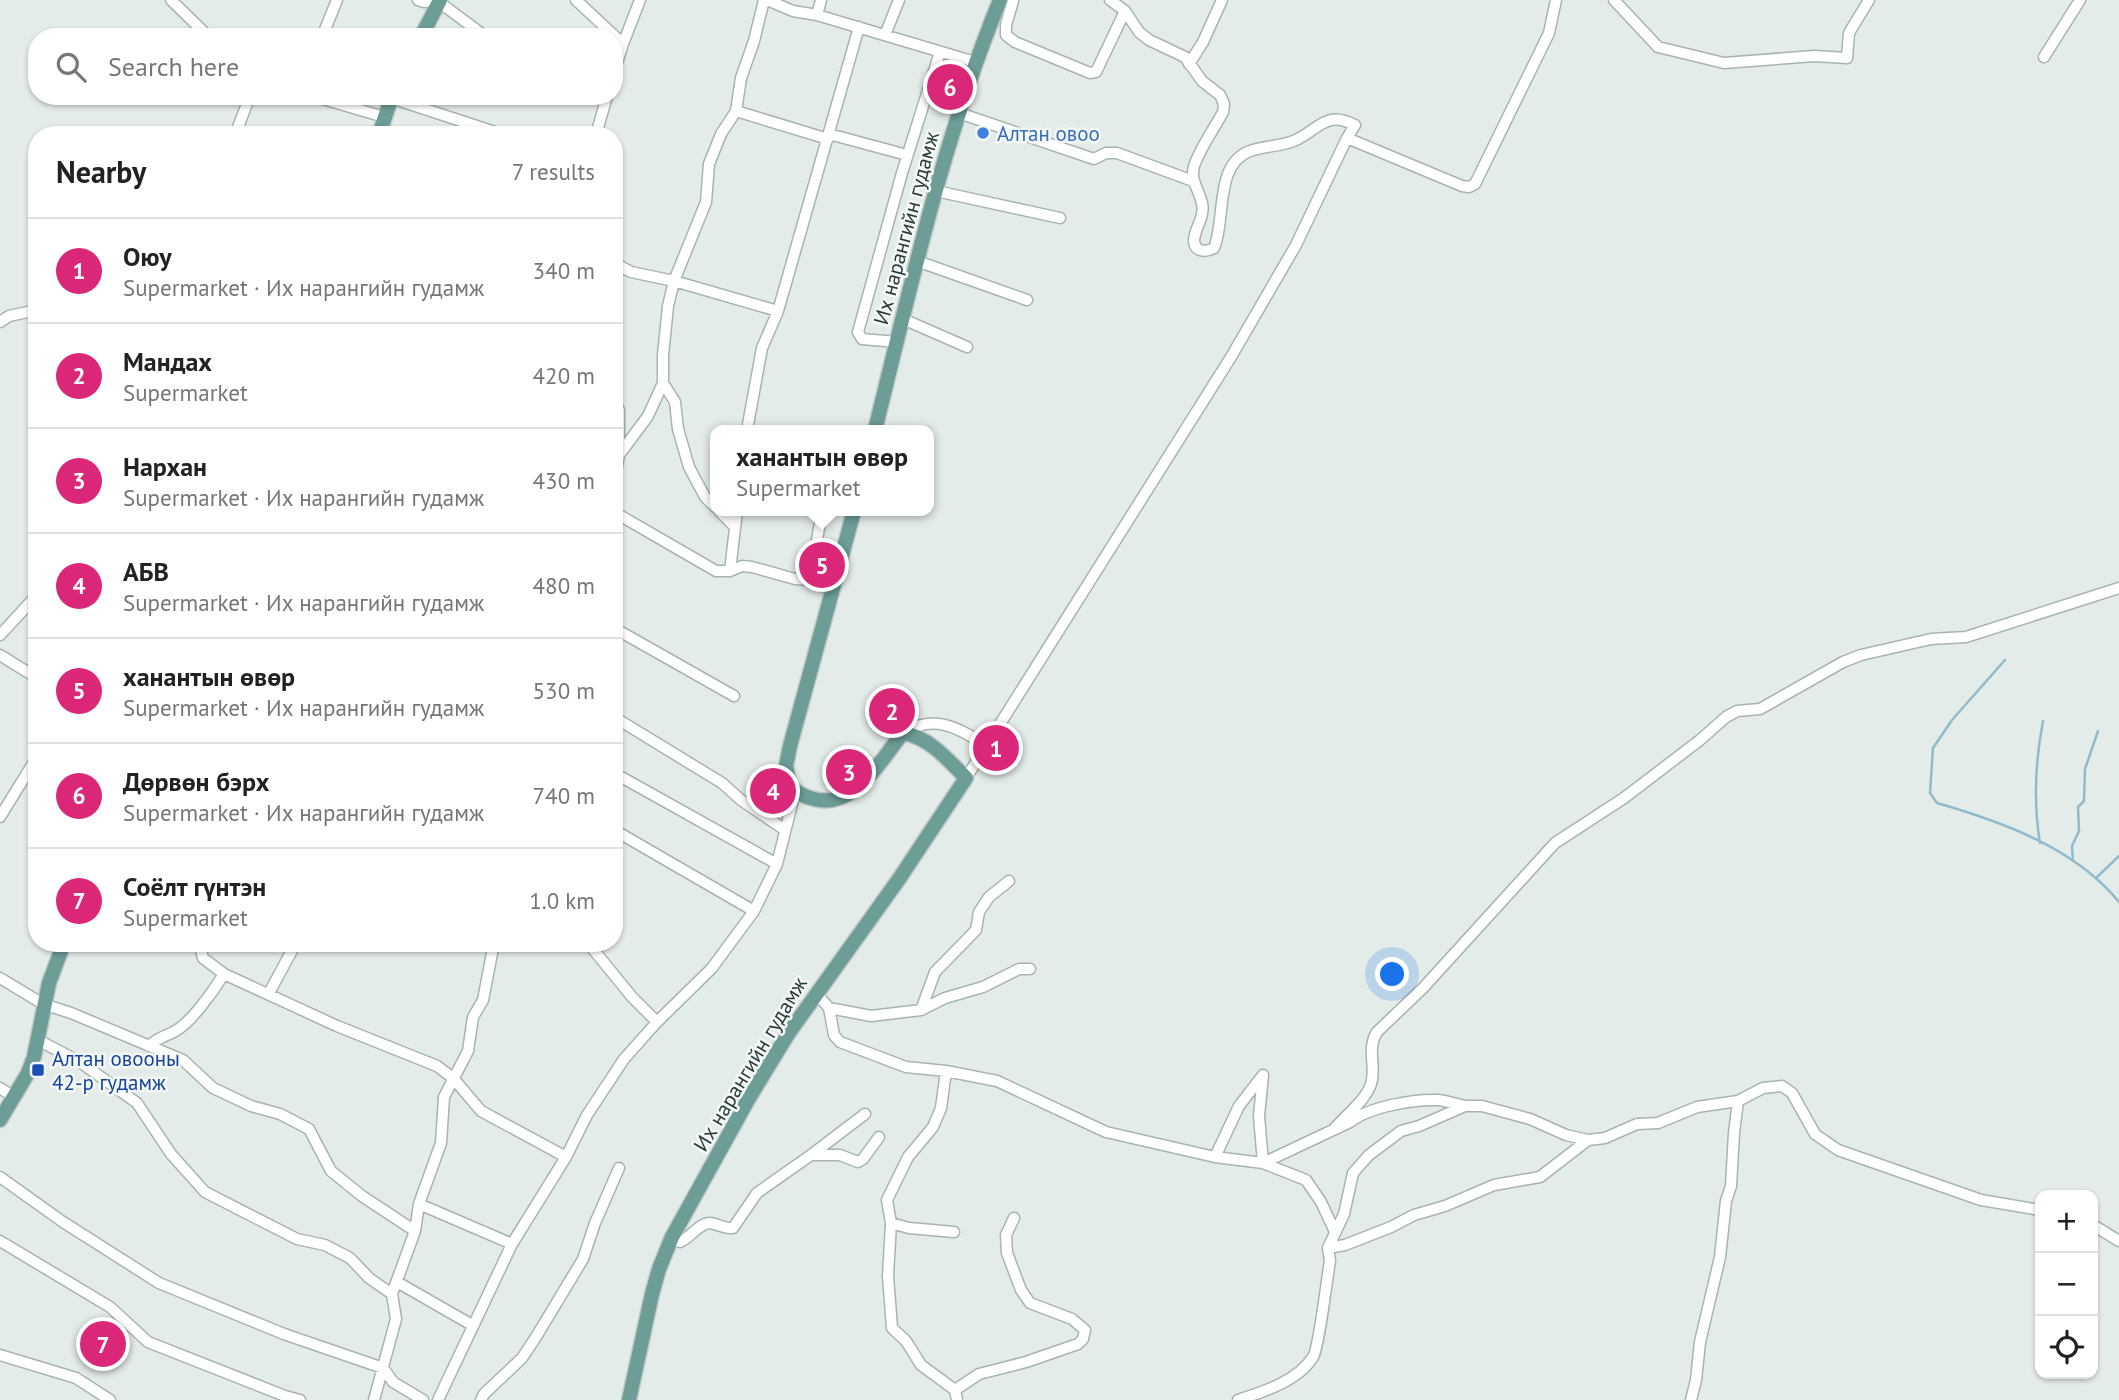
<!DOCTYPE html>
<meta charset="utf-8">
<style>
body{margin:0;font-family:"PT Sans",sans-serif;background:#f6f6f6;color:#222}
.controls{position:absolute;right:21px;bottom:21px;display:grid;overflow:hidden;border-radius:14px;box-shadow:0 2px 5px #0004}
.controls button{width:63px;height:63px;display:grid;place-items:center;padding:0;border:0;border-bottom:2px solid #e0e0e0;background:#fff;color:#222;font:35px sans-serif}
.you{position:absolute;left:1393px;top:975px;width:24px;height:24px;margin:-18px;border:5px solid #fff;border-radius:50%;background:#1a73e8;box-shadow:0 0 0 10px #1a73e833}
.badge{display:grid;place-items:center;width:46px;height:46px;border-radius:50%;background:#db2777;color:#fff;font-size:23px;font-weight:700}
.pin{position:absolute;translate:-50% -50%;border:4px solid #fff;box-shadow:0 2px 7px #0006}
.popup{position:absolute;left:710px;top:425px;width:224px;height:91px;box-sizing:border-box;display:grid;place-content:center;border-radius:14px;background:#fff;filter:drop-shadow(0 2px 5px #0005);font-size:23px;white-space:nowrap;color:#767676}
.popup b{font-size:26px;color:#222}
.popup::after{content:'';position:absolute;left:50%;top:100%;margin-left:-14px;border:14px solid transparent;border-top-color:#fff}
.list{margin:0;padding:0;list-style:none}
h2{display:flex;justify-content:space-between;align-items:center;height:91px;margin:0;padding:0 28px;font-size:30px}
h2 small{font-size:23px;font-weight:400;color:#767676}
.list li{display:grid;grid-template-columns:46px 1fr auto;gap:21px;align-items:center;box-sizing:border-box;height:105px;padding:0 28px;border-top:2px solid #e0e0e0}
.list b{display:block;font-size:26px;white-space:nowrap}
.list p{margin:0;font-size:23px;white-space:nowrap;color:#767676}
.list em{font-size:23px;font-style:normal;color:#767676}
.icon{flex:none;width:38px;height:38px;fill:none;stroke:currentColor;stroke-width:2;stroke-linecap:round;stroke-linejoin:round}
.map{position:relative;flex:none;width:2119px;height:1400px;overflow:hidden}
.search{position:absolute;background:#fff;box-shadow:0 2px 5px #0004;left:28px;top:28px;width:595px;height:77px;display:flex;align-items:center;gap:18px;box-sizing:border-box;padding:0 24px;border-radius:28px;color:#767676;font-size:26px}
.panel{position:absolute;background:#fff;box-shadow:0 2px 5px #0004;left:28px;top:126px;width:595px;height:826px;border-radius:28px}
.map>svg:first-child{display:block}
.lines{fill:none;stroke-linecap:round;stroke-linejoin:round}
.stream{stroke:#91bbcc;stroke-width:2.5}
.minor-casing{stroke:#a7b4b1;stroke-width:13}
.major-casing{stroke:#c2c8c8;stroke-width:17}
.minor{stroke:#fff;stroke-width:10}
.major{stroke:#6c9d97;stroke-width:14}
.shop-dot{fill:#3f7fe0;stroke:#f4f9f7;stroke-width:2.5}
.transit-dot{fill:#1a4fb4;stroke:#f4f9f7;stroke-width:2.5}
.labels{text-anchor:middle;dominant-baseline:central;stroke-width:5;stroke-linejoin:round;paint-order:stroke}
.shop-label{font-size:21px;fill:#366cbe;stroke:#f4f9f7;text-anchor:start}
.street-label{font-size:21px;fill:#253c39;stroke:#f4f9f7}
.transit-label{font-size:21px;fill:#164399;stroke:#f4f9f7;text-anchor:start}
</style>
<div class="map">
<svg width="2119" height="1400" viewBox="0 0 2119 1400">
<rect width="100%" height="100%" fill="#e4ece9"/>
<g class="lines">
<path class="stream" d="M2005 660 1952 720 1933 748 1930 793 1937 803C2003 822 2075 848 2119 902
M2040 843C2033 801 2035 763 2043 721
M2073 861 2072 846 2079 831 2078 807 2084 801 2085 769 2098 731
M2096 878 2119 856"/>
<defs>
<path id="minor" d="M171 0 209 37
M418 0 424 2 442 0
M576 0 623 44
M767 0 793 11 817 15 975 62
M1614 0 1658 47 1724 63 1814 56 1847 58 1849 33 1869 0
M1013 1 1006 25V35L1015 42 1090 73 1096 72 1125 11
M439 2 486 37
M817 15 821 0
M885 35 899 0
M322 37 337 0
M2044 57 2080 0
M1189 64 1203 42 1222 0
M614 72 623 44 640 0
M313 96 384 117
M391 98 504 135
M736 111 828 139
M959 113 1094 159 1106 153H1117L1193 181
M829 134 907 155
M235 135 250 96
M596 135 607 96
M1347 138 1462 186 1469 187 1475 184 1549 33 1556 0
M936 191 1060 218
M917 261 1027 300
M614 263 631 272 674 281 778 311
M903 319 967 347
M0 322 9 316 37 310
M897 342 862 339 858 332 902 173 940 52
M663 383 675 402 678 429 689 467 705 497 715 507
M614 399 619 410V455
M747 430 762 348 778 311 859 27
M614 482 619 455 648 416 663 383V355L668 306 674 281 706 202 709 164 721 134 736 111 741 78 754 41 764 0
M719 511 735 527
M614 512 716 571H730L742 566 752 567 795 579 810 580 833 591
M730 571 737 511
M810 580 822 511
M614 628 734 696
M0 635 37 595
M0 655 37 678
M614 717 722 783 741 800 785 830
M903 733C935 713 958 728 987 746
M614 773 777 864
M966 778 1231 357 1296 245 1347 138 1355 125C1326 111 1321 127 1298 139 1283 147 1266 145 1250 151 1214 164 1226 220 1214 248 1207 252 1194 253 1194 240 1195 227 1205 218 1202 203 1199 190 1190 180 1194 166 1200 148 1214 129 1223 112L1224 104 1220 95 1202 81 1185 57 1149 40 1139 32 1125 11 1110 0
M0 817 37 757
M614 830 754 911
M199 943 203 958 224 974 337 1026 437 1066 453 1078 481 1111 566 1157
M588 943 632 997 657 1022
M0 978 43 1004 71 1013 183 1060 213 1088 251 1106 280 1114 309 1129 331 1171 362 1196 415 1231 392 1294
M269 993 296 943
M816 993 829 1008 871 1016 921 1010 935 972 976 930 979 912 989 897 1009 881
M829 1008 834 1035 840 1042 906 1067 946 1071 997 1081 1106 1132 1215 1157 1263 1163 1350 1122C1369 1107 1413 1099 1438 1100 1447 1101 1456 1104 1465 1106
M921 1010 945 998 983 987 1019 969H1030
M38 1040 80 1062 137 1103 171 1154 205 1192 297 1239 325 1245 350 1258 369 1278 392 1294 396 1319 374 1400
M149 1046C161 1035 166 1037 177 1030 193 1020 214 990 224 974
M1263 1075 1259 1116 1263 1163 1306 1180 1321 1202 1335 1232
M0 1088 14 1097
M865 1114 811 1155H840L858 1162 863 1159 879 1137
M1335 1128C1346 1115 1369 1098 1372 1080 1375 1062 1367 1048 1377 1032L1423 988 1545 854 1555 843 1624 798 1700 740 1726 717 1737 711 1760 709 1843 662 1861 655 1931 639 1966 637 2119 588
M1215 1157 1239 1106 1263 1075
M0 1177 63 1222 159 1283 284 1334 383 1368 393 1382 423 1400
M419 1204 512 1244
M891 1223 887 1200 908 1157 933 1127 941 1108 946 1071
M2093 1225 2119 1241
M415 1231 419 1204 441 1143 444 1097 468 1051 473 1017 483 1000 494 943
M954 1232 909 1228 891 1223 888 1276 892 1328 906 1341 921 1365 955 1390 957 1400
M672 1237 680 1242C690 1238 699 1223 710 1223 718 1224 725 1229 733 1228L757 1193 811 1155
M0 1241 110 1307 148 1342 285 1396 300 1400
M1328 1248 1345 1245 1391 1227 1414 1215 1445 1206 1494 1185 1540 1177 1588 1140
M397 1282 472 1325
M0 1355 76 1378 110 1400
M955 1390 979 1374 1026 1362 1078 1344 1083 1339 1085 1330 1072 1319 1030 1303 1021 1290 1007 1253 1006 1235 1014 1218
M438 1400 512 1244 566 1157 587 1115 624 1059 657 1022 712 968 754 911 777 864 795 792
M481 1400 484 1394 522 1358 536 1337 583 1259 595 1223 619 1168
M1238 1400C1263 1392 1298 1381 1313 1357 1319 1348 1327 1277 1330 1261L1328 1248 1344 1214 1353 1173 1369 1155 1401 1131 1419 1126 1465 1106H1482L1530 1119 1566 1135 1588 1140 1605 1138 1637 1124 1658 1123 1697 1107 1738 1101 1763 1088 1782 1086 1792 1093 1815 1134 1838 1150 1981 1200 2040 1210
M1691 1400 1696 1380 1700 1342 1720 1257 1726 1201 1731 1186 1734 1133 1738 1101"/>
<path id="major" d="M421 37 440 0
M379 135 392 96
M875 430C911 285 943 139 1000 0
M0 1120 28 1073 34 1057 49 983 64 943
M629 1400 652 1294 659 1269 672 1237 749 1098 788 1034 899 879 966 778C948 760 929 737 903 733 881 759 855 810 814 799 805 797 797 793 790 786L786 766 790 746 854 511"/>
</defs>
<use href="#minor" class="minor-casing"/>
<use href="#major" class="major-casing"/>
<use href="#minor" class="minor"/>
<use href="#major" class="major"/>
</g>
<circle class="shop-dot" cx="983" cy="133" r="7"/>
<rect class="transit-dot" x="31" y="1063" width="14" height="14" rx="3.5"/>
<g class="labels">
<g class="shop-label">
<text x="997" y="133">Алтан овоо</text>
</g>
<g class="street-label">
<text transform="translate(906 228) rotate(-75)">Их нарангийн гудамж</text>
<text transform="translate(750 1064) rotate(-59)">Их нарангийн гудамж</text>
</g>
<g class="transit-label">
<text x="52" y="1058">Алтан овооны<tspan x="52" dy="24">42-р гудамж</tspan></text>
</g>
</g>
</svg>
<div class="controls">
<button>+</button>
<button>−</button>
<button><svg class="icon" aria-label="locate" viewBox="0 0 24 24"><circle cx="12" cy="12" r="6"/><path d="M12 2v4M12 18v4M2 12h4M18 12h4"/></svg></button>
</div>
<div class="you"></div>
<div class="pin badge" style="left:996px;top:748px">1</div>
<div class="pin badge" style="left:892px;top:711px">2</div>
<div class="pin badge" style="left:849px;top:772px">3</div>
<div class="pin badge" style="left:773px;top:791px">4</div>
<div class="pin badge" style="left:822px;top:565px">5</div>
<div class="popup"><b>ханантын өвөр</b>Supermarket</div>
<div class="pin badge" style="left:950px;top:87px">6</div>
<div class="pin badge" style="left:103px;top:1344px">7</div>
<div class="search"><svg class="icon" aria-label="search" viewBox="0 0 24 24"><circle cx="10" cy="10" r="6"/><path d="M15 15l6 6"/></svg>Search here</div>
<section class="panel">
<h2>Nearby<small>7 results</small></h2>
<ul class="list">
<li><span class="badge">1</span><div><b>Оюу</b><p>Supermarket · Их нарангийн гудамж</p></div><em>340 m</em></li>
<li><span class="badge">2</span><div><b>Мандах</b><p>Supermarket</p></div><em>420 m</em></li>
<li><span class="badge">3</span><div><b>Нархан</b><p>Supermarket · Их нарангийн гудамж</p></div><em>430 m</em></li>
<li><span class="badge">4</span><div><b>АБВ</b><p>Supermarket · Их нарангийн гудамж</p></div><em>480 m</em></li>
<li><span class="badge">5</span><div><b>ханантын өвөр</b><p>Supermarket · Их нарангийн гудамж</p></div><em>530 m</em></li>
<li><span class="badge">6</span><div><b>Дөрвөн бэрх</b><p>Supermarket · Их нарангийн гудамж</p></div><em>740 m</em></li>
<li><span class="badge">7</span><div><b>Соёлт гүнтэн</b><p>Supermarket</p></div><em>1.0 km</em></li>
</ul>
</section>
</div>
